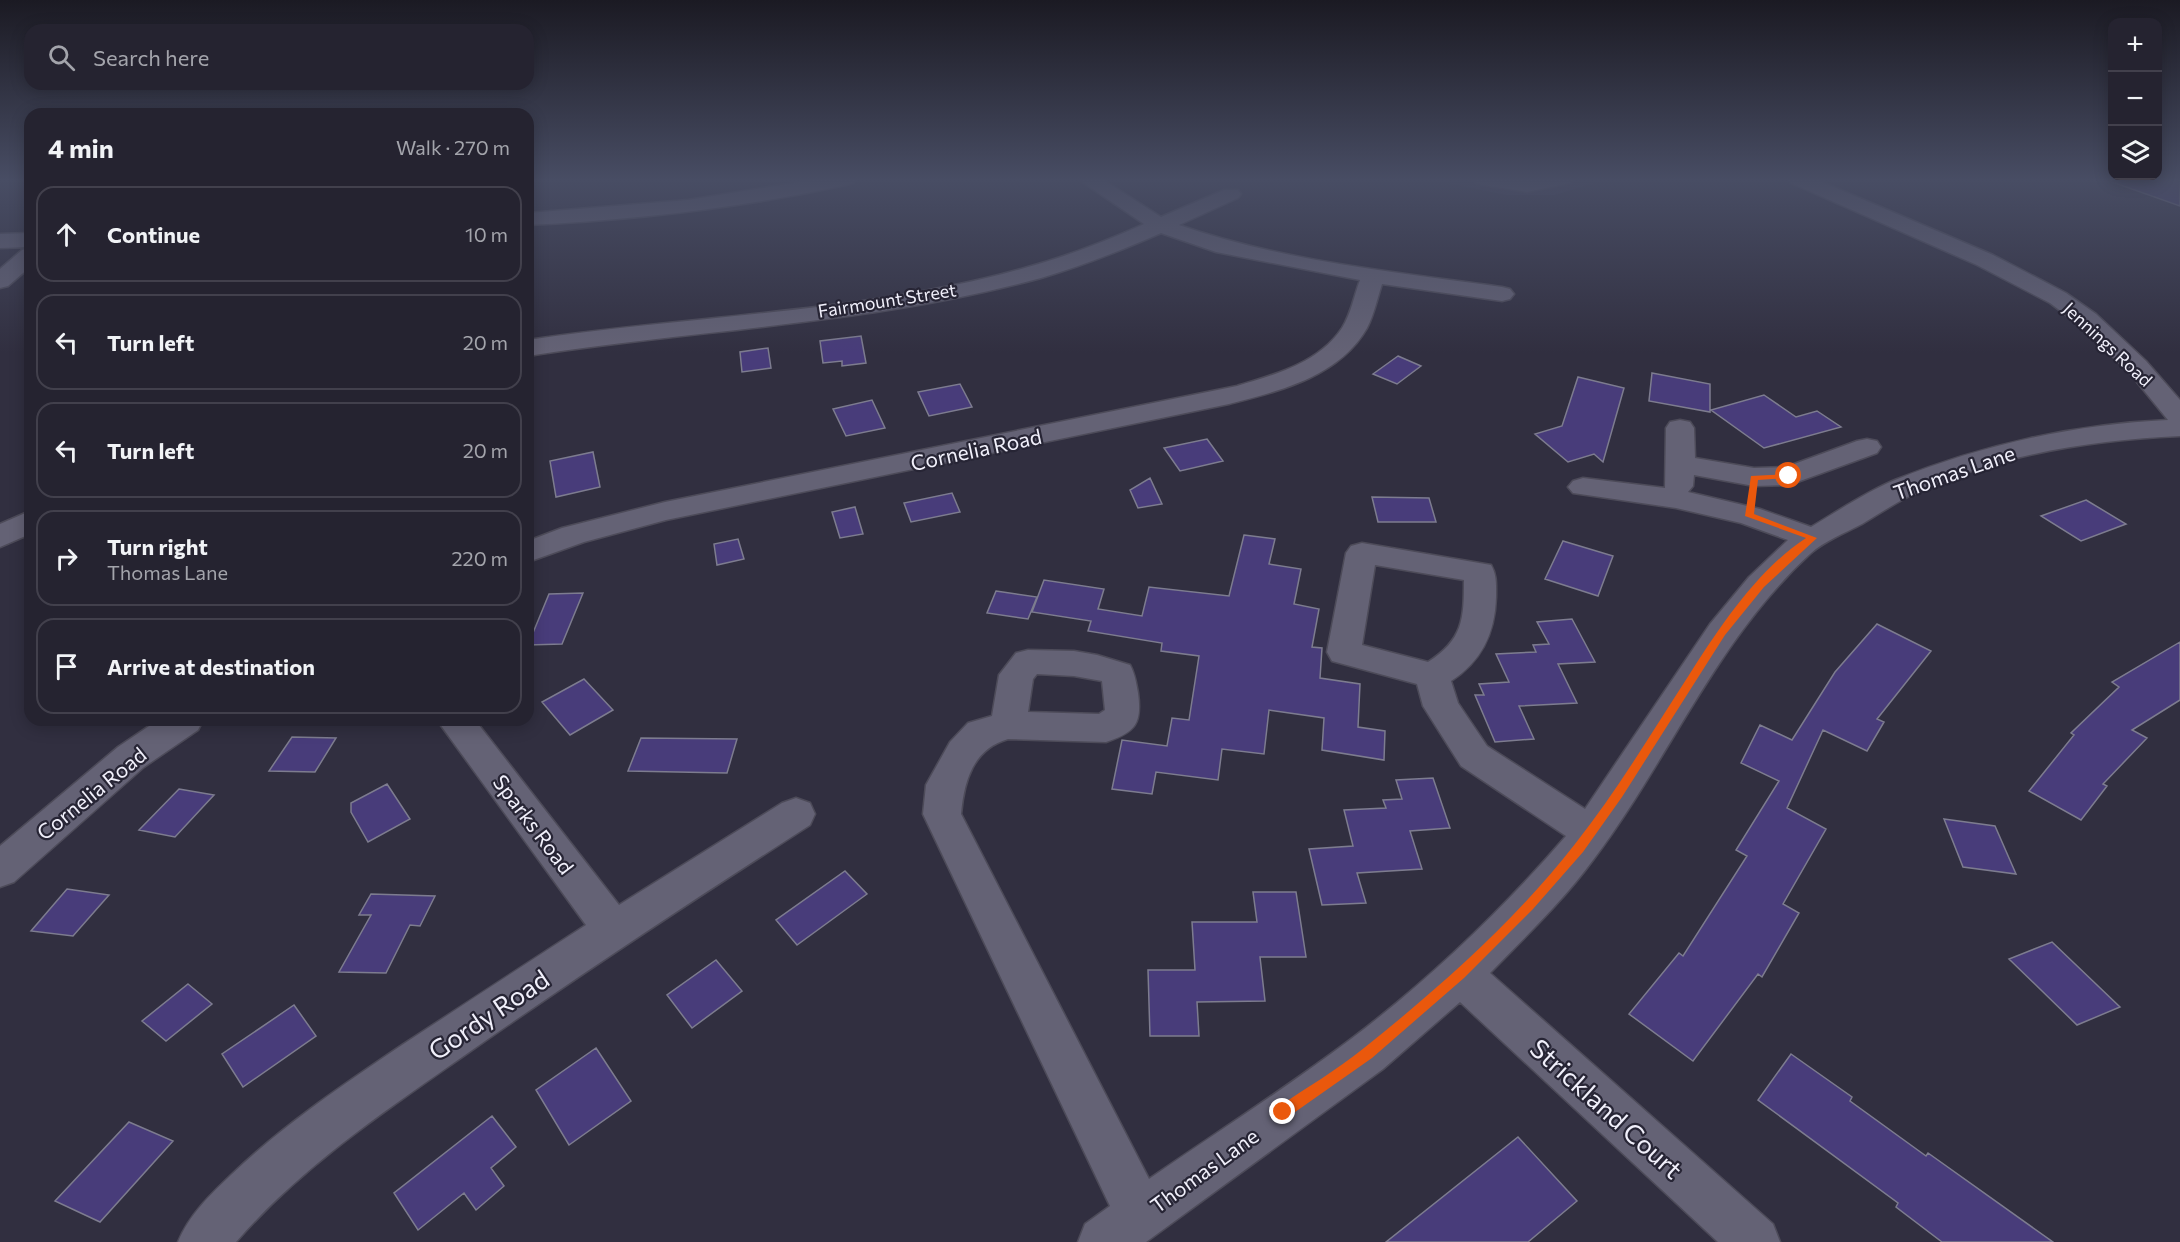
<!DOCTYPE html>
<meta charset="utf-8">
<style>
body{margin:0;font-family:Commissioner,sans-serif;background:#312f3c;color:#f1f3f6}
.controls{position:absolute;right:18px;top:18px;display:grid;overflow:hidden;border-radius:12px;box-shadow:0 3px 15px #0003}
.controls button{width:54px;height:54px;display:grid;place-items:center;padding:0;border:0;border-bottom:2px solid #42404c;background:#252330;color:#f1f3f6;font:30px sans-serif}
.stop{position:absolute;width:18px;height:18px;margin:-14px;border:4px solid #ea580c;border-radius:50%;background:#fff}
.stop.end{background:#ea580c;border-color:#fff;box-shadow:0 2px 6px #0008}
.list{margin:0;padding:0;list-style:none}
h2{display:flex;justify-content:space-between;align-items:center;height:78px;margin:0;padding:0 24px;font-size:26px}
h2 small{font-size:20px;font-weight:400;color:#a3a4ab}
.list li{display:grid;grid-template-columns:39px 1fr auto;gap:18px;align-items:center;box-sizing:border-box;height:96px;margin:0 12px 12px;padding:0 12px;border:2px solid #42404c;border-radius:18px}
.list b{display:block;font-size:22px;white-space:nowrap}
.list p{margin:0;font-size:20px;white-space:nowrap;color:#a3a4ab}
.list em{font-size:20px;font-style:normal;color:#a3a4ab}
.icon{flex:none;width:33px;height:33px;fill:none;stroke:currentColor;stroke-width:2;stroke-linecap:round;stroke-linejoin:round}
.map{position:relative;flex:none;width:2180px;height:1242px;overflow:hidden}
.search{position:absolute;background:#252330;box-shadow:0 3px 15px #0003;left:24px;top:24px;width:510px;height:66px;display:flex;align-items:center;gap:15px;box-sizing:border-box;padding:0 21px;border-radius:18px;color:#a3a4ab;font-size:22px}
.panel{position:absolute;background:#252330;box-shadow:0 3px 15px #0003;left:24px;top:108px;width:510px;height:618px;border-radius:18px}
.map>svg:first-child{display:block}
.built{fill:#3b384f}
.building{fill:#483c7a;stroke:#7d7c8f;stroke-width:1.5}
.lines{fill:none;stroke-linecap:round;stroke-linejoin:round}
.minor-casing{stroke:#4d4b59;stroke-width:3}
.minor{fill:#646275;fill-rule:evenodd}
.route{fill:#ea580c}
.labels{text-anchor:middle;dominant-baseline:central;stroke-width:4.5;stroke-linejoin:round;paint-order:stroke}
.far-street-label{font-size:18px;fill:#f1f0fb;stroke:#272535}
.street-label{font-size:21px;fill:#f1f0fb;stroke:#272535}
.near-street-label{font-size:26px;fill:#f1f0fb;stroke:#272535}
</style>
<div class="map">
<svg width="2180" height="1242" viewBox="0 0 2180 1242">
<rect width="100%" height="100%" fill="#312f40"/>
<path class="built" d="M1427 179H1607L1555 195H1506Z"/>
<path class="building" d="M2112 179H2180V206L2112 182Z
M861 336 866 363 842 366V361L823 363 820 341Z
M768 348 771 368 742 372 740 352Z
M1398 356 1421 366 1397 384 1373 374Z
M1652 373 1710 384V412L1649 401Z
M1578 377 1624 388 1603 462 1594 454 1568 462 1535 434 1562 426Z
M960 384 972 407 929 416 918 392Z
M1764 395 1796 417 1817 411 1841 427 1764 448 1711 410Z
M872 400 885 428 846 436 833 409Z
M1207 439 1223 461 1180 471 1164 448Z
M593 452 600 487 556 497 550 461Z
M1150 478 1162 504 1138 508 1130 490Z
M952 493 960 512 911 522 904 503Z
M1372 497 1429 498 1436 522H1378Z
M2086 500 2126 524 2081 541 2041 516Z
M855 507 863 534 840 538 832 512Z
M1244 535 1275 539 1269 564 1301 569 1294 604 1319 609 1312 647 1322 648 1320 678 1360 684 1358 727 1385 731 1384 760 1322 750 1324 718 1269 710 1264 754 1222 749 1218 780 1156 772 1152 794 1112 789 1122 740 1167 746 1172 718 1189 720 1199 656 1161 651 1162 643 1088 631 1091 621 1032 612 1044 580 1104 589 1098 609 1142 616 1149 587 1229 596Z
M738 539 744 559 717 565 714 544Z
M1563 541 1613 556 1598 596 1545 579Z
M996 591 1037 597 1028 619 987 613Z
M583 593 562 644 528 645 549 594Z
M1572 619 1595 662 1558 664 1577 703 1519 706 1534 739 1495 742 1475 695H1484L1479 684 1509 682 1496 654 1536 652 1533 645 1549 644 1537 622Z
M1877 624 1931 651 1877 719 1884 722 1867 751 1823 730 1787 808 1826 829 1783 904 1799 913 1762 977 1758 974 1693 1061 1629 1014 1679 953 1683 956 1747 856 1736 850 1779 781 1741 763 1760 725 1792 740 1835 672Z
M2180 642V700L2132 730 2147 738 2103 784 2107 786 2081 820 2029 791 2074 735 2071 733 2119 687 2112 682Z
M584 679 613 710 570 735 542 702Z
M292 737 336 738 315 772 269 771Z
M641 738 737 739 727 773 628 771Z
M1433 778 1450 828 1410 831 1422 869 1357 873 1366 903 1322 905 1309 849 1353 846 1344 810 1386 808 1383 800 1402 799 1396 780Z
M387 784 410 819 368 842 351 812V803Z
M179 789 214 795 175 837 139 830Z
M1944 819 1995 826 2016 874 1963 867Z
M845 871 867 894 797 945 776 920Z
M67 889 109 895 73 936 31 931Z
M1253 892H1296L1306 957H1260L1265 1001 1197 1002 1199 1036H1150L1148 970H1195L1192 922H1257Z
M371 894 435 896 420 926 410 925 386 973 339 972 371 915H359Z
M2052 942 2120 1007 2077 1025 2009 959Z
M716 960 742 991 692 1028 667 995Z
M188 984 212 1004 166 1041 142 1021Z
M294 1005 316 1036 243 1087 222 1054Z
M596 1048 631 1101 569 1145 536 1090Z
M1791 1054 1852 1097 1850 1101 1926 1156 1928 1153 2053 1242H1942L1896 1207 1898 1203 1758 1100Z
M492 1116 516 1147 491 1168 504 1186 476 1210 464 1193 418 1230 394 1193Z
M129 1122 173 1141 100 1222 55 1201Z
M1518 1137 1577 1201 1528 1242H1386Z"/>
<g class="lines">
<defs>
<path id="minor" d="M819 179H856L853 183 846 185C741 208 635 220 528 225V213L688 200Z
M1078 179H1102L1161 217 1224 190H1238L1241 194 1238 198 1179 225C1282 261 1394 272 1502 287L1510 289 1514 294 1510 299 1502 301 1382 284C1377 299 1374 315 1367 328 1339 377 1279 391 1229 404L666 520 584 542 528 562V541L562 528 665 502 1237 386C1274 375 1319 363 1342 328 1351 314 1354 296 1360 280L1216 252 1161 233C1122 250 1082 266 1041 278 874 324 699 329 528 356V340C692 315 869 313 1028 267 1068 256 1106 241 1144 224Z
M1473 179H1573L1570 183 1527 192 1483 185 1476 183Z
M1788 179H1815L1993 255 2066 293 2096 314 2146 361 2180 400V436C2091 440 1995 455 1914 494 1896 502 1879 514 1862 524 1845 533 1824 541 1810 554 1716 640 1669 760 1593 860 1563 901 1525 937 1490 973L1773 1224 1780 1242H1718L1460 1002 1383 1069 1146 1242H1078L1085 1224 1110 1206 923 814 926 785 950 742 968 723 992 716 999 675 1016 653 1028 650 1074 651 1097 655 1130 665C1135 674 1136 682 1138 693 1142 723 1136 732 1106 742L1008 739C973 749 964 781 961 814L1149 1179C1216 1133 1286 1088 1351 1039 1429 980 1502 910 1566 836L1461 766 1423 706 1417 684 1332 661 1327 652 1346 553 1351 546 1362 543 1491 565C1497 575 1496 585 1496 597 1495 633 1482 661 1451 681L1458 703 1487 746 1585 809 1710 624 1749 577 1788 540 1741 523 1676 508 1573 493 1568 487 1573 481 1583 478 1665 488 1666 428 1670 422 1680 420 1690 422 1694 428 1695 458 1754 468 1786 467 1857 441 1867 439 1877 441 1881 447 1877 453 1789 485 1754 486 1694 475 1693 486 1688 492 1760 509 1811 527C1838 511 1866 492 1895 480 1981 445 2076 424 2168 420L2128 371 2078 324 2050 303 1977 265 1791 183ZM1375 565 1464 580C1464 619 1463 640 1428 662L1362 645ZM1037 674 1074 676 1102 681 1105 710 1099 714 1028 712 1033 679Z
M30 233V247L0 248V234Z
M30 248V267L8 286 0 288V269L22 250Z
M30 511V534L0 547V524Z
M158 720H203L198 730 144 767 14 882 0 887V846L118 747Z
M437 720H475L619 905 782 803 796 798 810 803 815 814 810 825C693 900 578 976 465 1055 385 1111 301 1167 236 1242H178C189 1215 210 1195 231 1175 283 1125 343 1085 402 1045 463 1005 524 965 586 925Z"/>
</defs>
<use href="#minor" class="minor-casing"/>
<use href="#minor" class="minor"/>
</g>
<linearGradient id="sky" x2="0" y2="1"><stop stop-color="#1b1a23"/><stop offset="0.51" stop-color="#484d64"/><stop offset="1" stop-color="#484d64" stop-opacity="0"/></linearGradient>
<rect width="2180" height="353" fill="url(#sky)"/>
<path class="route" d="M1792 474 1789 478 1758 480 1754 514 1817 538 1764 587 1725 635 1622 797 1583 852 1533 909 1464 978 1372 1058 1288 1117H1278V1107C1306 1088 1337 1070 1364 1048 1438 989 1517 919 1575 844 1617 791 1652 732 1689 675 1719 628 1758 569 1806 538L1745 516 1751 476Z"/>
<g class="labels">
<g class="far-street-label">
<text transform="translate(887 300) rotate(-9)">Fairmount Street</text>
<text transform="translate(2108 344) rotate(43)">Jennings Road</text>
</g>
<g class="street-label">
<text transform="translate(976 449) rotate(-12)">Cornelia Road</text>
<text transform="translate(1954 472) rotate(-19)">Thomas Lane</text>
<text transform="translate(91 793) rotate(-39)">Cornelia Road</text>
<text transform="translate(534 824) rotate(53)">Sparks Road</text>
<text transform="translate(1204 1170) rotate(-36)">Thomas Lane</text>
</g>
<g class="near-street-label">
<text transform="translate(488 1014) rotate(-34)">Gordy Road</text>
<text transform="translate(1607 1108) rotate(42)">Strickland Court</text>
</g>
</g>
</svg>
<div class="controls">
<button>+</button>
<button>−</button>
<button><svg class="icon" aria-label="layers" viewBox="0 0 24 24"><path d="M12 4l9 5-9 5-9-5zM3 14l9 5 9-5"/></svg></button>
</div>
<div class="stop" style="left:1789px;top:476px"></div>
<div class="stop end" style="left:1283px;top:1112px"></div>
<div class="search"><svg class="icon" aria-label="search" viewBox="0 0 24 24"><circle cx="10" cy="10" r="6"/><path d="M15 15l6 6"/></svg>Search here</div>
<section class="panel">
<h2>4 min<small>Walk · 270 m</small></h2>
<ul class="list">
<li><svg class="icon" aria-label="ahead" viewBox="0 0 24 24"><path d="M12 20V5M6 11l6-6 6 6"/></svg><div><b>Continue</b></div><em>10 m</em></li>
<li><svg class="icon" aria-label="left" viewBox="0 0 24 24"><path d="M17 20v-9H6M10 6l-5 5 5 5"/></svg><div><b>Turn left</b></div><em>20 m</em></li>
<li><svg class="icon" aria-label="left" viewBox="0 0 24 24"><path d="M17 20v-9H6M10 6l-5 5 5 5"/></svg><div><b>Turn left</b></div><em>20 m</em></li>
<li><svg class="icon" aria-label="right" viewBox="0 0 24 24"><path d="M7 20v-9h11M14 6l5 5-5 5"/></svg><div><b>Turn right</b><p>Thomas Lane</p></div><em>220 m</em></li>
<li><svg class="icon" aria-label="arrive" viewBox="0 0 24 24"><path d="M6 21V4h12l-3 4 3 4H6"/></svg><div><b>Arrive at destination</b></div></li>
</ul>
</section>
</div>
